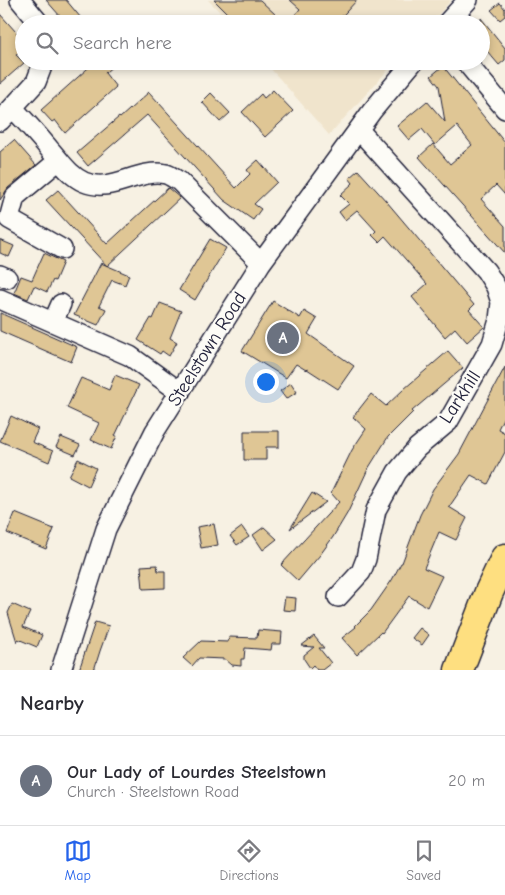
<!DOCTYPE html>
<meta charset="utf-8">
<style>
body{margin:0;font-family:"Comic Neue",sans-serif;background:#f2f2f3;color:#2b2b33}
.you{position:absolute;left:265px;top:381px;width:18px;height:18px;margin:-12px;border:4px solid #fff;border-radius:50%;background:#1a73e8;box-shadow:0 0 0 8px #1a73e833}
.badge{display:grid;place-items:center;width:32px;height:32px;border-radius:50%;background:#2563eb;color:#fff;font-size:16px;font-weight:700}
.pin{position:absolute;translate:-50% -50%;border:2px solid #fff;box-shadow:0 1px 5px #0006}
.list{margin:0;padding:0;list-style:none}
h2{display:flex;justify-content:space-between;align-items:center;height:65px;margin:0;padding:0 20px;font-size:21px}
h2 small{font-size:16px;font-weight:400;color:#7c7c81}
.list li{display:grid;grid-template-columns:32px 1fr auto;gap:15px;align-items:center;box-sizing:border-box;height:90px;padding:0 20px;border-top:1px solid #e1e1e2}
.list b{display:block;font-size:19px;white-space:nowrap}
.list p{margin:0;font-size:16px;white-space:nowrap;color:#7c7c81}
.list em{font-size:16px;font-style:normal;color:#7c7c81}
.icon{flex:none;width:28px;height:28px;fill:none;stroke:currentColor;stroke-width:2;stroke-linecap:round;stroke-linejoin:round}
.map{position:relative;flex:none;width:505px;height:670px;overflow:hidden}
.search{position:absolute;background:#fff;box-shadow:0 2px 8px #0003;left:15px;right:15px;top:15px;height:55px;display:flex;align-items:center;gap:12px;box-sizing:border-box;padding:0 18px;border-radius:28px;color:#7c7c81;font-size:19px}
.sheet{height:155px;background:#fff}
nav{display:flex;justify-content:space-around;align-items:center;box-sizing:border-box;height:70px;border-top:1px solid #e1e1e2;background:#fff;font-size:14px;color:#7c7c81}
nav a{display:grid;justify-items:center;gap:2px}
nav .on{color:#2563eb}
.map>svg:first-child{display:block}
.built{fill:#f0e4cc}
.building{fill:#dfc695;stroke:#22223b}
.lines{fill:none;stroke-linecap:round;stroke-linejoin:round}
.minor-casing{stroke:#22223b;stroke-width:22}
.highway-casing{stroke:#22223b;stroke-width:31}
.minor{stroke:#fdfcf7;stroke-width:19}
.highway{stroke:#fedf80;stroke-width:28}
.labels{text-anchor:middle;dominant-baseline:central;stroke-width:4.5;stroke-linejoin:round;paint-order:stroke}
.street-label{font-size:19px;fill:#22223b;stroke:#fdfcf7}
</style>
<div class="map">
<svg width="505" height="670" viewBox="0 0 505 670">
<rect width="100%" height="100%" fill="#f7f1e3"/>
<filter id="ink" filterUnits="userSpaceOnUse"><feTurbulence type="fractalNoise" baseFrequency=".02" numOctaves="2"/><feDisplacementMap in="SourceGraphic" scale="10" xChannelSelector="R" yChannelSelector="G"/><feConvolveMatrix kernelMatrix="1 2 1 2 8 2 1 2 1" color-interpolation-filters="sRGB"/></filter>
<g filter="url(#ink)">
<path class="built" d="M208 0H451L430 24H232Z
M264 61H396L329 135Z"/>
<path class="building" d="M46 0H66L86 24H67Z
M214 0H260L276 15 268 24H238Z
M290 0H357L335 24H287L300 9Z
M500 3 505 9V16L500 20 491 10Z
M0 14 24 41V48L16 55 24 63 0 84Z
M481 18 505 48V60L499 65 481 44Z
M96 61H118L105 73 116 87 65 133 55 120 52 122 41 110Z
M443 66 505 143V195L496 185 481 199 505 226V253L419 157 433 144 450 164 472 145 457 126 435 145 422 129 409 140 397 126 427 101 445 122 439 86 431 76Z
M273 90 293 111 265 137 242 112 261 94 264 98Z
M149 92 236 188 250 174 247 170 258 160 277 182 254 204 261 209 253 220 224 200 147 115 88 166 77 153 119 117 120 118Z
M211 93 230 113 220 122 202 102Z
M14 140 36 165 8 188 0 200V152Z
M358 170 387 202 474 305 469 310 484 327 467 342 455 328 445 337 412 297 427 284 385 236 379 242 372 235 376 231 357 210 345 220 339 212 349 204 340 195 353 183 349 178Z
M168 188 180 198 107 266 46 200 58 190 107 244Z
M210 239 226 248 195 300 179 290Z
M0 240 14 246 9 257 0 253Z
M44 253 63 262 55 281 53 280 47 292 34 286 28 299 14 293 21 276 32 280Z
M101 263 129 275 125 285 112 280 99 306 106 309 98 325 74 315Z
M273 301 300 318 304 311 317 319 308 334 354 366 338 389 307 369 306 370 296 364 286 378 242 351Z
M160 303 181 311 170 338 177 342 169 356 162 351 160 354 138 340 151 318 153 319Z
M0 313 77 347 71 362 0 331Z
M448 351 463 368 412 411 413 412 388 437 368 469 348 512 333 537 320 555 298 581 281 565 339 502 331 493 352 450 366 429 353 417 371 394 386 406 404 389Z
M505 367V414L498 429 505 433V452L488 484 471 475 449 507 467 518 456 540 439 532 424 568 442 576 427 607 409 596 382 633 381 632 357 655 342 638 356 627 355 626 371 610 392 580 401 563H402L420 515 433 489 459 454Z
M115 375 139 385 115 436H117L111 449 91 440 99 423 67 408 81 378 109 390Z
M291 383 297 392 286 399 280 391Z
M11 416 38 429 32 442 53 451 49 462 0 441Z
M244 431H279V447H266V460H244Z
M61 437 80 445 75 455 56 447Z
M78 459 96 468 88 486 69 476Z
M312 493 326 502 290 529Z
M15 513 54 529 46 549 7 533Z
M214 524 218 545 201 548 197 527Z
M242 527 249 537 237 545 230 536Z
M264 527 277 539 263 550 253 535Z
M157 565 158 571H165V588L143 589 141 566Z
M285 597 296 598 295 611 283 610Z
M12 604 30 612 23 627 42 635 37 647 18 639 17 642 8 613Z
M95 622 109 626 100 651 94 670H79Z
M420 628 429 635 422 645 412 638Z
M258 630 282 632 281 644H272L271 650 245 648 244 659H241V666L232 665 225 659 199 658 192 666 183 658 201 641 228 642 229 637 257 638Z
M314 636 324 648H319L331 663 322 670H317L313 665 310 668 304 659V655L314 647 301 646Z"/>
<g class="lines">
<defs>
<path id="minor" d="M20 0 40 24
M446 24 468 0
M465 61 505 109
M13 108C26 122 39 136 51 151 61 162 70 176 84 182 112 194 137 168 166 174 170 175 175 179 179 181L261 263
M0 121 36 82 44 61
M59 160 15 197 9 219 62 249
M0 275 7 278
M0 299 130 356 180 392
M53 322 61 304
M338 597 361 572 366 559 376 510 397 472 417 448 448 422 492 344 499 320 501 302 496 287 486 271 359 130
M61 670 106 529 155 431 261 263 372 111 414 61"/>
<path id="highway" d="M459 670 489 592 505 558"/>
</defs>
<use href="#minor" class="minor-casing"/>
<use href="#highway" class="highway-casing"/>
<use href="#minor" class="minor"/>
<use href="#highway" class="highway"/>
</g>
</g>
<g class="labels">
<g class="street-label">
<text transform="translate(207 349) rotate(-58)">Steelstown Road</text>
<text transform="translate(460 397) rotate(-57)">Larkhill</text>
</g>
</g>
</svg>
<div class="you"></div>
<div class="pin badge" style="left:283px;top:338px;background:#6b7280">A</div>
<div class="search"><svg class="icon" aria-label="search" viewBox="0 0 24 24"><circle cx="10" cy="10" r="6"/><path d="M15 15l6 6"/></svg>Search here</div>
</div>
<section class="sheet">
<h2>Nearby<small></small></h2>
<ul class="list">
<li><span class="badge" style="background:#6b7280">A</span><div><b>Our Lady of Lourdes Steelstown</b><p>Church · Steelstown Road</p></div><em>20 m</em></li>
</ul>
</section>
<nav>
<a class="on"><svg class="icon" aria-label="map" viewBox="0 0 24 24"><path d="M3 6l6-2 6 2 6-2v14l-6 2-6-2-6 2zM9 4v14M15 6v14"/></svg>Map</a>
<a><svg class="icon" aria-label="directions" viewBox="0 0 24 24"><path d="M12 3l9 9-9 9-9-9zM9 14v-3h6M13 9l2 2-2 2"/></svg>Directions</a>
<a><svg class="icon" aria-label="saved" viewBox="0 0 24 24"><path d="M7 4h10v16l-5-4-5 4z"/></svg>Saved</a>
</nav>
